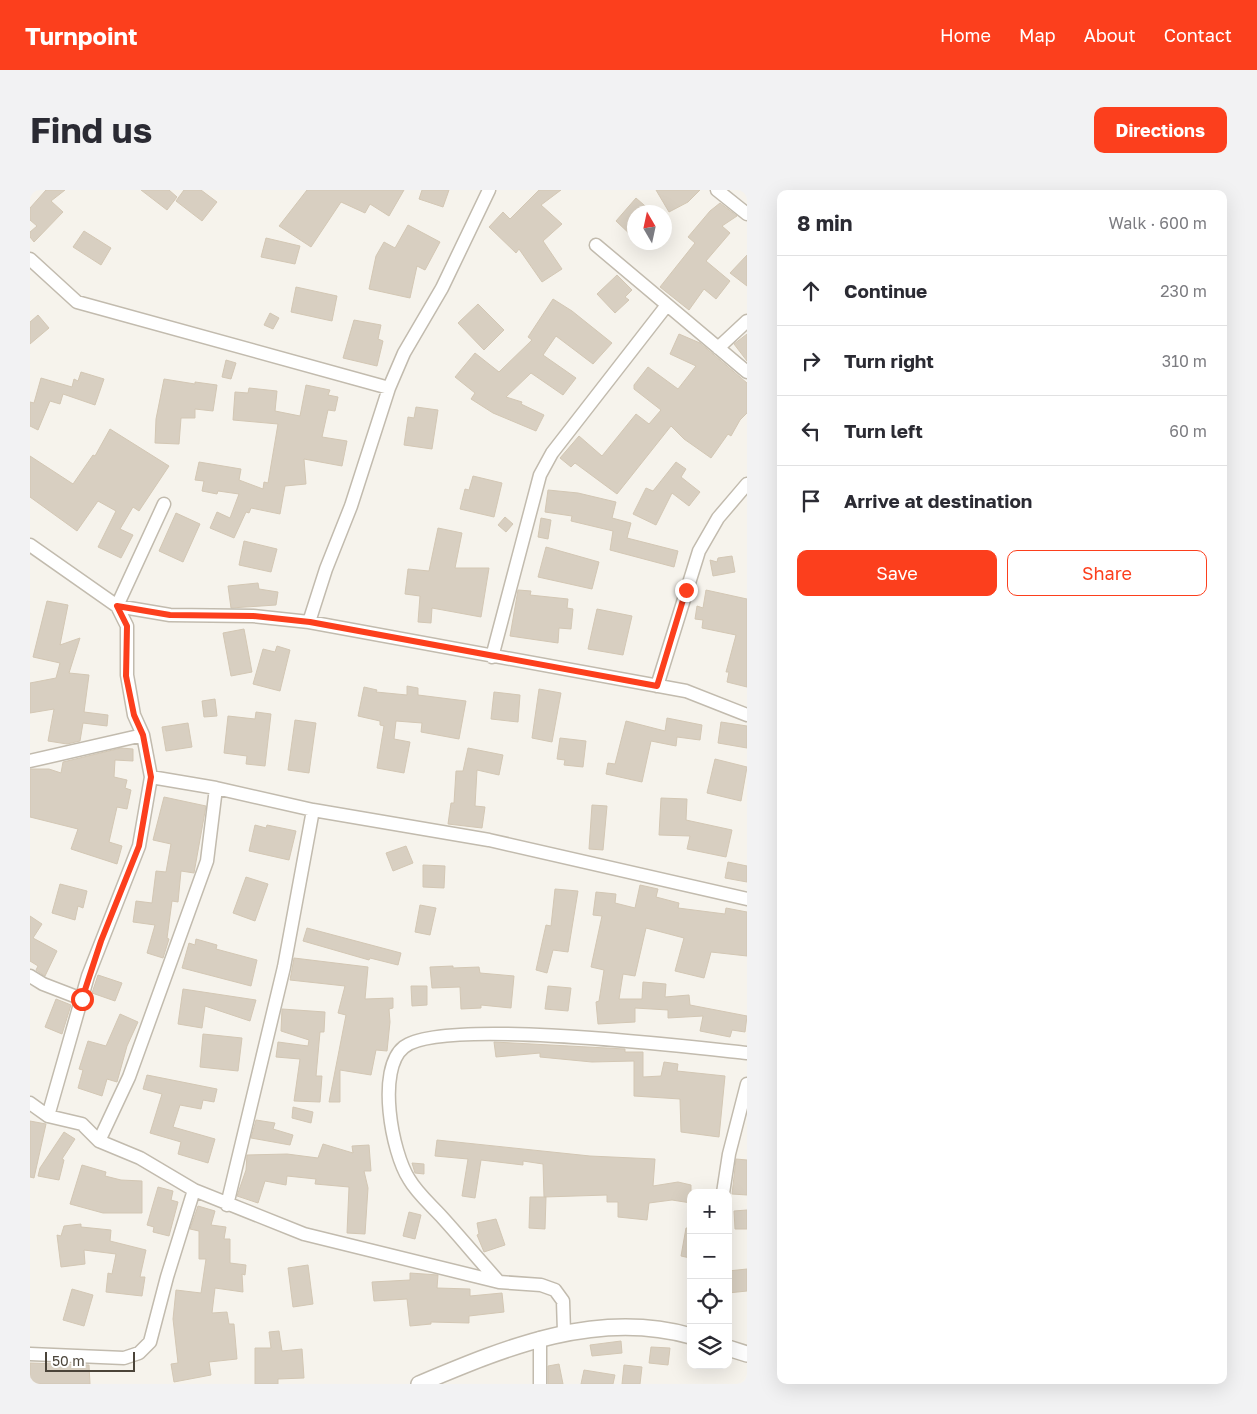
<!DOCTYPE html>
<meta charset="utf-8">
<style>
body{margin:0;font-family:"Golos Text",sans-serif;background:#f2f2f3;color:#2b2b33}
.controls{position:absolute;right:15px;bottom:15px;display:grid;overflow:hidden;border-radius:10px;box-shadow:0 5px 20px #0002}
.controls button{width:45px;height:45px;display:grid;place-items:center;padding:0;border:0;border-bottom:1px solid #e1e1e2;background:#fff;color:#2b2b33;font:25px sans-serif}
.compass{position:absolute;left:597px;top:15px;width:45px;height:45px;border-radius:50%;background:#fff;box-shadow:0 5px 20px #0002;rotate:351deg}
.scale{position:absolute;left:15px;bottom:12px;width:90px;box-sizing:border-box;padding-left:5px;border:2px solid #4b4439;border-top:0;font-size:14px;line-height:18px;white-space:nowrap;color:#4b4439;-webkit-text-stroke:4px #fff;paint-order:stroke}
.stop{position:absolute;width:15px;height:15px;margin:-11px;border:4px solid #fc3f1d;border-radius:50%;background:#fff}
.stop.end{background:#fc3f1d;border-color:#fff;box-shadow:0 1px 5px #0008}
.list{margin:0;padding:0;list-style:none}
h2{display:flex;justify-content:space-between;align-items:center;height:65px;margin:0;padding:0 20px;font-size:21px}
h2 small{font-size:16px;font-weight:400;color:#7c7c81}
.list li{display:grid;grid-template-columns:32px 1fr auto;gap:15px;align-items:center;box-sizing:border-box;height:70px;padding:0 20px;border-top:1px solid #e1e1e2}
.list b{display:block;font-size:19px;white-space:nowrap}
.list em{font-size:16px;font-style:normal;color:#7c7c81}
.actions{display:flex;gap:10px;padding:15px 20px}
.actions a{flex:1;padding:11px 0;border:1px solid #fc3f1d;border-radius:10px;text-align:center;font-size:18px;color:#fc3f1d}
.actions .main{background:#fc3f1d;color:#fff}
.icon{flex:none;width:28px;height:28px;fill:none;stroke:currentColor;stroke-width:2;stroke-linecap:round;stroke-linejoin:round}
.map{position:relative;flex:none;width:717px;height:1194px;overflow:hidden;border-radius:10px}
header{display:flex;align-items:center;gap:30px;box-sizing:border-box;height:70px;padding:0 25px;background:#fc3f1d;color:#fff}
header strong{font-size:24px}
nav{display:flex;gap:28px;margin-inline-start:auto;font-size:18px}
.intro{display:flex;align-items:center;justify-content:space-between;box-sizing:border-box;height:120px;padding:0 30px}
h1{margin:0;font-size:35px}
.button{padding:12px 22px;border-radius:10px;background:#fc3f1d;color:#fff;font-size:18px;font-weight:700}
main{display:flex;gap:30px;padding:0 30px}
aside{flex:1;background:#fff;border-radius:10px;box-shadow:0 5px 20px #0002}
.map>svg:first-child{display:block}
.building{fill:#d8cfc1;stroke:#d3c7b4}
.lines{fill:none;stroke-linecap:round;stroke-linejoin:round}
.minor-casing{stroke:#c2bbae;stroke-width:15}
.tertiary-casing{stroke:#c2bbae;stroke-width:18}
.minor{stroke:#fff;stroke-width:12}
.tertiary{stroke:#fff;stroke-width:15}
.route{stroke:#fc3f1d;stroke-width:6}
</style>
<header>
<strong>Turnpoint</strong>
<nav><a>Home</a><a>Map</a><a>About</a><a>Contact</a></nav>
</header>
<div class="intro"><h1>Find us</h1><a class="button">Directions</a></div>
<main>
<div class="map">
<svg width="717" height="1194" viewBox="0 0 717 1194">
<rect width="100%" height="100%" fill="#f6f3ec"/>
<path class="building" d="M16 0H35L21 11 33 22 4 52 0 47V42L7 36 0 30V18Z
M111 0H139L147 7 137 20Z
M154 0H171L187 12 172 31 146 11Z
M277 0H374L359 26 340 14 335 23 311 12 281 57 249 36Z
M392 0H419L413 17 389 9Z
M509 0H531L511 15 532 34 513 51 532 79 512 92 489 59 486 63 459 37 473 22 480 29Z
M626 0H670L658 12 639 22Z
M606 8 622 22H604V48L586 31Z
M690 13 707 26 692 36 700 43 676 71 700 91 686 109 674 99 659 120 630 97 665 53 658 47 680 21Z
M378 35 410 52 395 80 387 76 380 108 339 99 346 66 354 52 365 58Z
M54 41 81 58 71 75 43 57Z
M236 48 270 56 265 74 231 67Z
M717 65V96L700 83Z
M587 85 602 100 595 107 599 110 585 123 567 104Z
M266 97 307 106 302 131 261 122Z
M523 109 542 121 582 153 563 174 526 146 513 165 546 188 533 205 501 183 476 207 492 212 491 214 514 225 506 241 463 223 441 209 445 203 425 187 445 163 469 182 502 150 498 147Z
M448 114 474 140 454 160 428 133Z
M240 123 249 128 243 139 234 135Z
M8 125 19 138 0 154V132Z
M324 130 351 135 348 149 353 151 347 176 313 168Z
M649 144 670 153 717 193V223L710 230 701 246 698 244 681 268 654 249 641 236 587 304 545 273 541 277 530 268 549 246 572 266 606 224 619 234 631 220 604 199V195L618 177 648 199 666 176 640 164Z
M717 144V171L704 154Z
M196 170 206 173 201 189 192 187Z
M51 182 74 189 65 215 33 204 30 214 20 211 8 240 0 236V212L4 213 11 188 42 197 44 189 48 191Z
M134 189 165 194V192L187 195 183 221 165 219V228H151L149 254 125 253 126 229Z
M276 195 300 200 298 205 308 207 305 221 298 220 292 247 317 251 312 276 274 269 276 294 255 296 250 324 221 318 219 323 216 322 204 348 180 338 187 322 200 328 209 304 188 301 187 304 172 301 174 291 165 290 169 272 211 279 209 290 233 299 234 292 238 293 248 234 203 230 205 202 218 203 219 198 247 201 245 221 270 226Z
M386 217 408 220 402 259 374 255 378 227 384 228Z
M80 239 139 276 109 321 103 317 90 339 103 345 91 368 68 357 86 321 68 311 47 341 0 307V266L43 294 63 265 65 266Z
M646 272 656 279 651 287 670 302 659 316 642 303 626 335 603 324 616 298 623 301Z
M443 286 472 293 464 327 430 319 435 299 439 300Z
M518 300 548 303 586 312 582 328 601 333 597 348 648 361 644 377 580 360 583 341 541 331 542 326 515 322Z
M146 323 170 334 153 372 129 361Z
M475 327 483 334 476 342 468 335Z
M511 328 521 330 518 349 508 347Z
M408 338 432 343 425 378H459L451 427 402 418 401 433 388 432 390 406 375 404 378 379 399 381Z
M214 351 247 359 241 382 209 375Z
M516 357 569 372 562 399 508 387Z
M702 366 705 382 683 386 680 370 687 372 688 368Z
M228 393 229 399 248 402 246 415 201 418 198 396Z
M488 400 501 401 500 405 538 409 537 418 543 419 541 439 529 438 528 453 480 446Z
M676 400 717 409V497L697 492 699 482H696L706 445 672 438 673 430 665 429 667 416 673 418Z
M17 411 38 415 30 455 50 448 39 483 59 485 54 522 78 525 77 536 53 533 50 551 37 554 18 551 24 519 0 523V493L26 488 30 473 3 467Z
M567 419 602 426 593 465 558 459Z
M214 439 222 482 201 486 193 443Z
M247 456 260 460 250 501 223 494 233 459 245 462Z
M377 496 388 498V505L436 511 429 549 391 542 392 533 366 531 364 549 380 552 374 583 347 578 354 536 350 535V531L328 526 334 497 347 500 346 502 377 505Z
M509 499 531 503 522 552 502 548Z
M464 502 490 505 488 532 461 529Z
M185 509 187 526 174 527 172 511Z
M226 522 241 524 235 576 216 574 217 566 194 563 198 526 225 529Z
M637 528 672 535 670 550 647 547 646 556 621 551 612 592 576 584 578 573 585 574 596 531 635 541Z
M265 530 286 533 279 583 258 580Z
M691 532 717 536V558L688 553Z
M158 533 162 557 136 561 132 537Z
M530 548 556 551 553 577 534 575 535 570 527 569Z
M91 558 103 559V571L85 570 84 587 97 590 95 598 101 600 97 619 87 617 79 652 92 656 87 674 41 659 48 639 0 627V579H19L31 583 33 572Z
M438 558 473 565 469 585 447 580 445 616 455 617 452 638 418 634 421 613H424L426 581H433Z
M685 569 717 577 711 611 677 603Z
M134 607 176 616 164 683 151 681 148 712 142 711 137 748 139 749 133 768 117 763 125 735 103 732 106 711 122 713 126 681 136 682 141 654 123 650Z
M631 608 657 609 656 630 702 640 696 667 657 659 660 646 629 645Z
M562 615 577 616 573 660 559 659Z
M225 635 236 638 237 635 266 641 259 670 219 661Z
M376 656 383 673 363 681 356 663Z
M698 672 717 676V692L695 688Z
M393 675 415 676 414 698 393 697Z
M216 687 238 694 225 731 203 723Z
M30 694 57 701 53 718 48 716 45 730 22 723Z
M610 695 628 699 626 707 649 713 648 718 695 724 696 718 717 722V766L681 762 674 788 645 781 654 748 616 738 605 786 593 784 589 809H612L613 792 636 794 635 807 659 805 660 815 717 826 715 842 702 840 700 847 670 841 673 826 638 828V820L605 818V832L568 834 566 812 569 811 574 780 561 777 572 726 563 725 566 702 586 704 585 713 605 718Z
M525 699 548 701 538 762 523 760 517 783 506 780 516 735 521 736Z
M390 715 406 718 400 745 385 742Z
M0 726 12 734 3 748 27 761 15 786 6 780 8 776 0 771Z
M277 738 371 763 368 775 340 768 339 770 273 751Z
M166 749 187 755 186 759 227 770 221 796 152 778 159 753 165 755Z
M264 768 338 777 335 809 363 808V818L359 819 360 832 357 861 346 860 341 885 310 880V912H299L316 825 308 823 315 796 260 790Z
M423 776V778L449 777 450 783 484 786 481 818 451 815V818L431 819 430 797 402 798 400 777Z
M68 785 92 793 85 811 62 803Z
M381 796H397V815L382 816Z
M518 796 541 798 538 821 515 819Z
M153 799 226 810 220 831 175 816 172 838 148 834Z
M26 809 41 815 32 844 15 837Z
M252 819 295 822 294 842H290L286 886H292L290 912 264 911 270 869 246 867 248 852 278 856 279 850 251 841Z
M90 824 108 832 97 856 87 892 77 889 72 906 48 898 53 880 49 879 58 851 76 856Z
M173 844 212 848 208 881 170 877Z
M464 852 595 859V862H613V887L631 886 634 872 648 874 647 881 695 886 689 947 651 942 650 909 604 906V871L562 872 510 867V863L466 867Z
M117 885 187 899 184 912 173 910 171 919 150 915 143 937 185 949 178 973 148 964 151 952 120 943 132 904 113 899Z
M263 917 283 922 281 933 262 928Z
M226 930 245 933 243 939 263 945 260 955 221 948Z
M0 931 16 934 4 988 0 987Z
M34 942 45 949 32 969 34 970 29 990 8 986 10 978Z
M407 950 560 966 625 969 623 996 648 992 661 995V1013L642 1010 619 1013 617 1030 588 1027V1012H577V1005L514 1007 513 974 493 971V975L451 970 445 1008 432 1006 438 969 405 966Z
M293 954 323 963 322 956 339 955 341 981H334L338 998 335 1044 317 1043 319 997 285 994 286 989 257 986 256 995 235 991 228 1013 207 1006 216 980 217 965 257 964 288 968Z
M706 969 717 970V1005L702 1004Z
M382 973 394 974V984L385 983Z
M52 975 76 982 75 986 91 990 112 991V1023H73L40 1014Z
M128 997 143 1001 141 1010 148 1012 139 1046 123 1042 124 1037 117 1035Z
M500 1007H516L515 1039 499 1038Z
M168 1016 185 1021 181 1035 196 1037 194 1049H200V1073L216 1075 215 1085 212 1084 213 1102 185 1098 182 1123 197 1122 199 1134H204L207 1169 179 1172 181 1185 144 1192 141 1174 148 1173 143 1129 146 1100 171 1103 176 1069H169V1041L160 1039Z
M717 1020V1039H705L704 1021Z
M379 1022 391 1025 385 1049 373 1046Z
M466 1029 475 1055 454 1062 447 1045 449 1044 447 1033Z
M51 1034V1037L81 1040 80 1051 116 1060 110 1087H115L112 1106 76 1102 78 1083 82 1084 86 1064 54 1060 55 1074 31 1077 27 1045 31 1046 34 1036Z
M656 1038H661L660 1068 651 1066Z
M278 1075 283 1114 263 1117 258 1078Z
M717 1079V1101L698 1103V1081Z
M380 1083 408 1085 407 1098 440 1099V1106L472 1103 474 1122 439 1126V1133L401 1132V1134L380 1136 377 1109 344 1111 342 1092 380 1090Z
M42 1099 63 1105 54 1136 33 1130Z
M249 1141 252 1161 272 1159 274 1188 248 1189V1194H225V1158H241L239 1142Z
M591 1151 592 1163 562 1166 560 1155Z
M621 1157 640 1158 638 1175 619 1173Z
M0 1173 59 1175 60 1194H0Z
M529 1174 533 1194H518V1176Z
M594 1175 612 1177 610 1194H592Z
M554 1180 585 1185 583 1194H551Z"/>
<g class="lines">
<defs>
<path id="minor" d="M687 0 717 24
M566 55 717 182
M0 69 47 112 359 198
M688 158 717 131
M134 314 87 416 140 425 223 426 279 432 656 501 717 525
M0 355 87 416 97 436V485L104 525 113 545 121 587 109 656 58 786 18 926
M279 432 296 379 321 316 359 198 374 163 412 98 459 0
M462 467 510 285 522 263 637 115
M627 496 669 361 688 328 717 294
M0 571 113 545
M121 587 186 598 283 620 459 650 717 709
M0 786 13 794 52 809
M0 913 18 926 52 934 69 951 110 968 164 1000 274 1044 469 1092 511 1095 525 1100 533 1111 534 1142
M69 951 99 887 177 671 186 598
M693 1003 699 964 717 894
M197 1015 254 777 283 620
M469 1092C449 1070 431 1048 411 1026 401 1015 387 1003 379 989 362 963 346 879 374 857 412 827 660 857 717 863
M0 1164 94 1168 109 1163 120 1152 137 1087 164 1000
M510 1194V1148"/>
<path id="tertiary" d="M698 1158 717 1164
M389 1194C475 1158 566 1119 661 1146"/>
</defs>
<use href="#minor" class="minor-casing"/>
<use href="#tertiary" class="tertiary-casing"/>
<use href="#minor" class="minor"/>
<use href="#tertiary" class="tertiary"/>
</g>
<g class="lines">
<path class="route" d="M52 809 71 751 109 656 121 587 113 545 104 525 96 486 97 436 87 416 140 425 223 426 280 432 627 496 656 400"/>
</g>
</svg>
<div class="controls">
<button>+</button>
<button>−</button>
<button><svg class="icon" aria-label="locate" viewBox="0 0 24 24"><circle cx="12" cy="12" r="6"/><path d="M12 2v4M12 18v4M2 12h4M18 12h4"/></svg></button>
<button><svg class="icon" aria-label="layers" viewBox="0 0 24 24"><path d="M12 4l9 5-9 5-9-5zM3 14l9 5 9-5"/></svg></button>
</div>
<svg class="compass" viewBox="-18 -18 36 36"><path d="M0-13l5 13h-10z" fill="#e53935"/><path d="M0 13l5-13h-10z" fill="#7c7c81"/></svg>
<div class="scale">50 m</div>
<div class="stop" style="left:52px;top:809px"></div>
<div class="stop end" style="left:656px;top:400px"></div>
</div>
<aside>
<h2>8 min<small>Walk · 600 m</small></h2>
<ul class="list">
<li><svg class="icon" aria-label="ahead" viewBox="0 0 24 24"><path d="M12 20V5M6 11l6-6 6 6"/></svg><div><b>Continue</b></div><em>230 m</em></li>
<li><svg class="icon" aria-label="right" viewBox="0 0 24 24"><path d="M7 20v-9h11M14 6l5 5-5 5"/></svg><div><b>Turn right</b></div><em>310 m</em></li>
<li><svg class="icon" aria-label="left" viewBox="0 0 24 24"><path d="M17 20v-9H6M10 6l-5 5 5 5"/></svg><div><b>Turn left</b></div><em>60 m</em></li>
<li><svg class="icon" aria-label="arrive" viewBox="0 0 24 24"><path d="M6 21V4h12l-3 4 3 4H6"/></svg><div><b>Arrive at destination</b></div></li>
</ul>
<div class="actions"><a class="main">Save</a><a>Share</a></div>
</aside>
</main>
